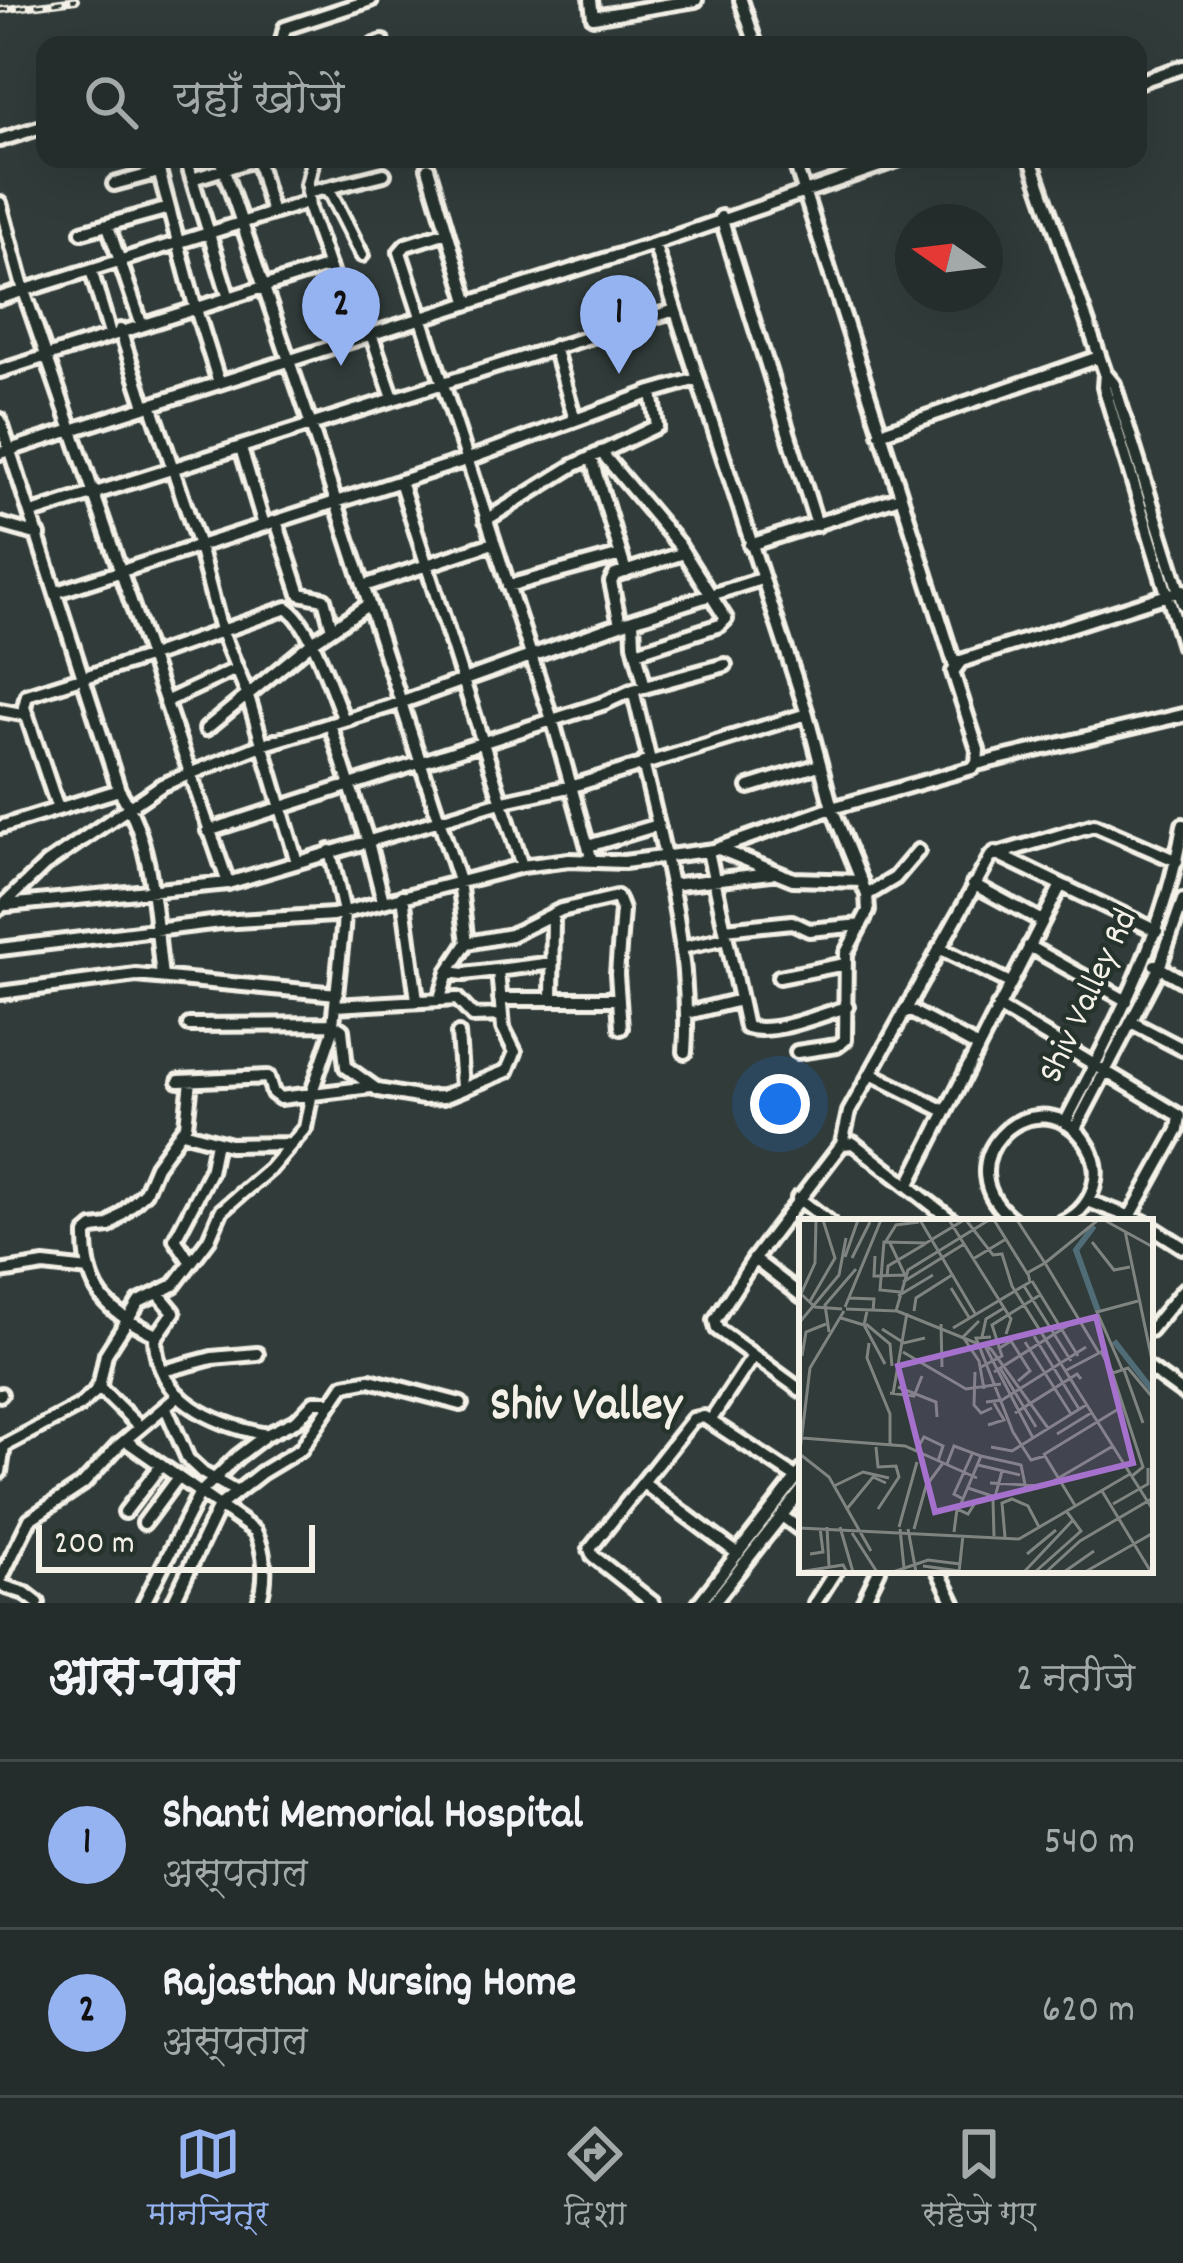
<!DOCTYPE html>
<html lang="hi">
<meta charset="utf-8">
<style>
body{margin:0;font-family:Dekko,"Playpen Sans Deva",sans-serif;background:#313938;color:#f1f3f6}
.compass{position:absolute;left:895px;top:204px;width:108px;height:108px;border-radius:50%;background:#252d2c;box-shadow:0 12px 48px #0002;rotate:284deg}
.scale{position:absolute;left:36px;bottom:30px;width:279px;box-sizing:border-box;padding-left:12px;border:6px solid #f4f1e8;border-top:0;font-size:33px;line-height:42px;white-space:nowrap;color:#f4f1e8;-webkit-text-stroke:9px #26332d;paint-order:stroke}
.you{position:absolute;left:780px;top:1104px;width:42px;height:42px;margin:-30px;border:9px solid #fff;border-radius:50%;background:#1a73e8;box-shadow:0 0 0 18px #1a73e833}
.badge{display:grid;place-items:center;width:78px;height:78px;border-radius:50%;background:#95b2f1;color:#111;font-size:39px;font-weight:700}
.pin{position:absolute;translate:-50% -99px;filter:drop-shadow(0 3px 6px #0008)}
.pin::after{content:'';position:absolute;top:63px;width:42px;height:36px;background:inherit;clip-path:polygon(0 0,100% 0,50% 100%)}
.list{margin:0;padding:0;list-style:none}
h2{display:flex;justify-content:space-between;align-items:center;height:156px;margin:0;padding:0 48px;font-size:51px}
h2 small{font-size:39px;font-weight:400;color:#a3a8a9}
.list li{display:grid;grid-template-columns:78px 1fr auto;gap:36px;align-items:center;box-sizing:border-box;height:168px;padding:0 48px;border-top:3px solid #424948}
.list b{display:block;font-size:45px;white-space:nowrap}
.list p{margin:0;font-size:39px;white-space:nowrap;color:#a3a8a9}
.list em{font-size:39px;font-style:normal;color:#a3a8a9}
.icon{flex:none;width:66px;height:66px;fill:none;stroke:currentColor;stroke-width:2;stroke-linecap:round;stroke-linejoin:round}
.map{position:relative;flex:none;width:1183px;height:1603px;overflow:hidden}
.search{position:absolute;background:#252d2c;box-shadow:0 12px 48px #0002;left:36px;right:36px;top:36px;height:132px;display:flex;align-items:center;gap:30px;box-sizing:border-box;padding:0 42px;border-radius:24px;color:#a3a8a9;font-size:45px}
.sheet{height:492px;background:#252d2c}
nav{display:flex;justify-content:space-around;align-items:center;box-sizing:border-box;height:168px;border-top:3px solid #424948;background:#252d2c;font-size:33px;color:#a3a8a9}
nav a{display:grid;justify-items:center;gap:6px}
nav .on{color:#95b2f1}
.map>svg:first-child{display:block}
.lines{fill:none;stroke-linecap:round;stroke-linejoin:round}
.minor-casing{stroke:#f4f1e8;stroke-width:20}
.minor{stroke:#26332d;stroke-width:10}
.rail-casing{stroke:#f4f1e8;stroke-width:8}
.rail{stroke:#26332d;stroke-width:3;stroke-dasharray:9;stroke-linecap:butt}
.labels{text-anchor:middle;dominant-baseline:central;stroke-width:9;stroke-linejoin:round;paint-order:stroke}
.street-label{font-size:36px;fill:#f4f1e8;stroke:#26332d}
.district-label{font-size:48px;font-weight:bold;fill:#f4f1e8;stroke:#26332d}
.inset-river{fill:none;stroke:#506c76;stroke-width:6}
.inset-road{fill:none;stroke:#7f8480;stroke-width:3}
.view{fill:#a571cd;fill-opacity:0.15;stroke:#a571cd;stroke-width:6}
.inset-edge{fill:none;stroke:#f4f1e8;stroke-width:6}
</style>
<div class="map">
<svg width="1183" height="1603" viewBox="0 0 1183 1603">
<rect width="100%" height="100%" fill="#313c3a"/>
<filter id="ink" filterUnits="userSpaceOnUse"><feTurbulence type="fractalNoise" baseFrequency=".00833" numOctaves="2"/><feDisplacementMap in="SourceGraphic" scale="24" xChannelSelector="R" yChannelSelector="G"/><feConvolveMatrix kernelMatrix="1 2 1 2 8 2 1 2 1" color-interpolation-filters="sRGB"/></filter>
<g filter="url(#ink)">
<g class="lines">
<defs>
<path id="minor" d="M591 0 593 17 696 0
M741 0 756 45
M281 45 285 28 371 0
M374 45 383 42
M1138 82 1183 67
M0 140 45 126
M156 159 195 306 219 383
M186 159 228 295
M220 159 311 425 459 881 467 943 448 972 440 998
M313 159 307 185 309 209 354 339
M794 159 955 666
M1031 159 1105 373 1104 387 1183 646
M428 168 468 301
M192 179 257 159 272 213
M114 184 159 172
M328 188 362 255
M307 193 384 174
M0 203 24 291 228 883
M721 217 817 525
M108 226 141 323
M82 232 169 208
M447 232 406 245 400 252 555 729 592 861
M654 244 807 714 832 808 867 895 868 911 846 953 845 1040 837 1046 797 1052
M91 270 110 334
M0 298 308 202
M120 330 145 406
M371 334 393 398
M554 347 575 420
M0 371 329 266
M1105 373 1114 384 1183 604
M151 404 199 546 221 630 248 696 297 862
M0 420 119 790
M880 433 1099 357
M241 448 264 525
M601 452 679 545 726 619 720 625 636 652
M0 453 654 244 900 159
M591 457 626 572
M400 481 522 866
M32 513 675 310
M486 520 573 466 657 426 652 392
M276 521 300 594 324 599 332 629
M0 524 39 535
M750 545 900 497
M364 586 493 543
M508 586 621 555
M57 592 466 460 652 392 697 379
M633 620 634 644 645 687
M620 624 611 582 615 575 684 553
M633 690 650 761
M165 702 236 669
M0 710 27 715
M330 724 368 842 383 901
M206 729 311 643 369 604
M643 763C666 857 692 955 685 1052
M977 764 1183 715
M749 787 819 765
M58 809 24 707 27 695 151 656 287 608C311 623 332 692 344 720
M0 827 119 790C154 844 154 914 162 976
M208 831 605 703 633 690 725 665
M588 846 658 825
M719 849 793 879 862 881
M708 851 746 1027C775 1035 817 1016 847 1007
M995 853 1157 931
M973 884 1042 921
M670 885 771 873
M867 895 895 878 918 851
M403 896 417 1000
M7 905 228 883 504 801 573 786 807 714
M0 908 45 865 162 785 262 745 400 703 620 624 761 579
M725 929 792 922 809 930 861 925
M467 943 511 935 561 910 617 897 622 910 617 974 621 1028
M1029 946 1127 1001
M681 948 726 938
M939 948 1010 983
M0 949 220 922 333 915 522 866 569 860 624 862 714 850 832 808 972 768 977 764 978 750 953 672 961 661 1183 590
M1155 965 1183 981
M448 972 464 974 553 963
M779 977 845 964
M0 993 136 975 337 994
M500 999H618
M552 999 553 915
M335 1006 457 999 473 1016 500 1015
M998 1007 1180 1116 1178 1130 1127 1222
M907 1009 978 1047
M688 1013 740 1000
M1131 1022 1183 1049
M189 1025 333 1024 342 1030 346 1067 378 1090 423 1098 443 1097 507 1071 515 1052 503 1028 498 970
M458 1034 462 1087
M871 1074 945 1111
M179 1081 268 1077 273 1093 280 1098 371 1087
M1065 1123C1115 1026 1165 934 1183 825
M1075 1129 1159 968 1183 900
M183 1132 230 1145 291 1144
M842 1144 849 1112 991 856 1094 825 1177 861
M908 1186 1061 885
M798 1198 829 1222
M1088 1201 1144 1222
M1016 1222C938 1166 1031 1076 1082 1137 1092 1149 1098 1165 1095 1180 1092 1199 1080 1215 1062 1222
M1150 1226 1183 1247
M754 1259 802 1296
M190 1261 175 1239 210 1172 216 1142
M0 1272 44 1265 89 1270
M158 1293 174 1312 155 1339C157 1402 215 1424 266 1435
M1150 1330 1183 1290
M156 1335C106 1311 85 1291 86 1234L93 1228 109 1226 145 1192 156 1166 186 1125 191 1081
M1150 1369 1183 1393
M163 1371 212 1358 257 1354
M99 1387 140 1427
M802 1391 717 1329 715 1320 754 1259 842 1144 853 1143 954 1222
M0 1395 1 1394
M166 1408 188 1459 203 1473 235 1491
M710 1421 753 1356
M125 1440 255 1531C266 1552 267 1581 259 1603
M0 1472 4 1446 79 1406 94 1393 100 1383 106 1354 139 1302 174 1285 209 1239 221 1211 270 1169 305 1128 312 1092 332 1033 343 929 344 912 330 851
M643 1483 738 1554
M125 1512 161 1465
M782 1516 802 1531
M144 1523 178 1477
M938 1570 954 1603
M0 1580 30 1519 83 1484 118 1446 179 1395
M0 1585 25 1593 38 1603
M144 1603 199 1494 237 1457 266 1435 297 1420 314 1402H331
M173 1603 219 1506 261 1473 301 1449 344 1385 370 1380 461 1404
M653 1603 593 1556 590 1549 693 1419 704 1417 797 1478
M699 1603 802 1471
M713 1603 802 1490
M815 1603 836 1570
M863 1603 879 1570"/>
</defs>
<use href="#minor" class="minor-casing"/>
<use href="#minor" class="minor"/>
<defs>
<path id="rail" d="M0 10 76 0"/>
</defs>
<use href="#rail" class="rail-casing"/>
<use href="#rail" class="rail"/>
</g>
</g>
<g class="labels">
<g class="street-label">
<text transform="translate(1090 997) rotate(-65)">Shiv Valley Rd</text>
</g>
<g class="district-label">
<text x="586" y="1408">Shiv Valley</text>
</g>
</g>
<g transform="translate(799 1219)">
<rect width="354" height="354" fill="#313c3a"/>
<path class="inset-river" d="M295 7 277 31 299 92M315 122 354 172"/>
<path class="inset-road" d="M17 1 16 44 2 75 16 88 43 90M121 1 177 96M150 1 212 100 207 115M167 1 194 36 203 35 213 67 354 291M195 1 228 54 246 44 300 134M218 1 246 44 299 1M305 1 354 28M326 12 354 146M87 22 97 6 120 3M90 22 106 56M293 23 315 51 331 48M76 37 75 57 106 56M46 38 59 1M53 39 71 3M174 40 207 20M88 58 89 47 126 25M233 62 279 137M104 63 165 25M225 67 272 142M152 69 171 100M101 73 81 71 85 23 127 24 165 1M99 77 134 56M50 79 75 80 74 92M10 84 36 39 24 1M46 88 82 1M47 90 97 92 109 51 190 1M98 92 192 130 249 209M115 92 117 79 153 56M42 99 65 106 68 92M180 102 164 118 180 142 185 170M0 104 40 56 47 19M67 105 91 125 93 147M142 105 143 148M65 106 86 145M154 109 231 63 229 54M83 110 105 124 126 119M30 113 26 86 57 50M235 117 280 190M183 118 187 100 205 89M192 118 177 119 214 213 232 241 246 237 277 288M226 123 272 195M70 124 68 139 91 195V225M186 127 234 219M199 130 212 122 231 152 219 162M104 133 167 170 202 165M3 137 7 113 27 105M182 148 203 137 193 106 241 76M201 149 237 208M325 151 344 204M266 152 302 133 314 154 329 149 354 179M324 152 298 93 339 82M176 153 175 186 182 194 193 189M195 153 279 100M314 156 344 248 333 257M99 168 137 183 138 198M91 174 115 177 123 157M94 175 108 94M187 183 203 181 287 128M216 194 278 155 282 160M189 206 205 201 195 184M258 215 292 194M3 219 106 227 178 259M77 228 79 248 97 247 100 258 79 290M192 228 213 232 287 186M117 232 125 218 144 227 139 242M2 236 30 258 72 332M244 236 321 189M182 237 222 246 227 270M0 240 11 149 45 92M148 245 155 227 182 237 161 287M179 246 221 256M191 264 246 267 314 227M35 267 64 253 90 259M169 269 196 278 203 252M303 272 352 353M164 280 155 275 174 233M194 281 195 317M314 285 349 265V249M47 291 74 258 87 264M28 308 30 347M41 308 54 353M100 308 118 243M0 309 220 320 331 255M101 310 105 349M109 310 117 353M115 310 127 267 144 244M155 313 158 290 169 295 176 284M53 314 78 353M206 318 203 284 213 280 229 287 240 308M11 335 24 333 21 309M228 335 257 311M124 347 160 352M0 353 44 346 48 353M94 353 129 341 161 345M160 353 164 316M225 353 274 301M236 353 282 312 268 293M247 353 281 322 354 279M265 353 295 332M286 353 354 314"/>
<path class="view" d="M297 98 334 244 136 293 99 147Z"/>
<rect width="354" height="354" class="inset-edge"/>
</g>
</svg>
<svg class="compass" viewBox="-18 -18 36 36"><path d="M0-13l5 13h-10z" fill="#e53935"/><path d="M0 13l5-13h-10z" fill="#a3a8a9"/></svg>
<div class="scale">200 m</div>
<div class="you"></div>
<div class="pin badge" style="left:619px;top:374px">1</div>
<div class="pin badge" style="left:341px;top:366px">2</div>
<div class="search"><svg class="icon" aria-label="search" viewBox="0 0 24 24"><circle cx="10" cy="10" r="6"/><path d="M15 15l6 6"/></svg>यहाँ खोजें</div>
</div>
<section class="sheet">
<h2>आस-पास<small>2 नतीजे</small></h2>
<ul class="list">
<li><span class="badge">1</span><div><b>Shanti Memorial Hospital</b><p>अस्पताल</p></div><em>540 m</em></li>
<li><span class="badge">2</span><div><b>Rajasthan Nursing Home</b><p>अस्पताल</p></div><em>620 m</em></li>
</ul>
</section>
<nav>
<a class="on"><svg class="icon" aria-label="map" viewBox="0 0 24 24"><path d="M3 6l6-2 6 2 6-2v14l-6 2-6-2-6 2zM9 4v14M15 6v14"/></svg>मानचित्र</a>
<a><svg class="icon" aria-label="directions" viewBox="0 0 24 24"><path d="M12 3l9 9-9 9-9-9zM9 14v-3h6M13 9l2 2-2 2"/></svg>दिशा</a>
<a><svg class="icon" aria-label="saved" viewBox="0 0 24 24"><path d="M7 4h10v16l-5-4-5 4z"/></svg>सहेजे गए</a>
</nav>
